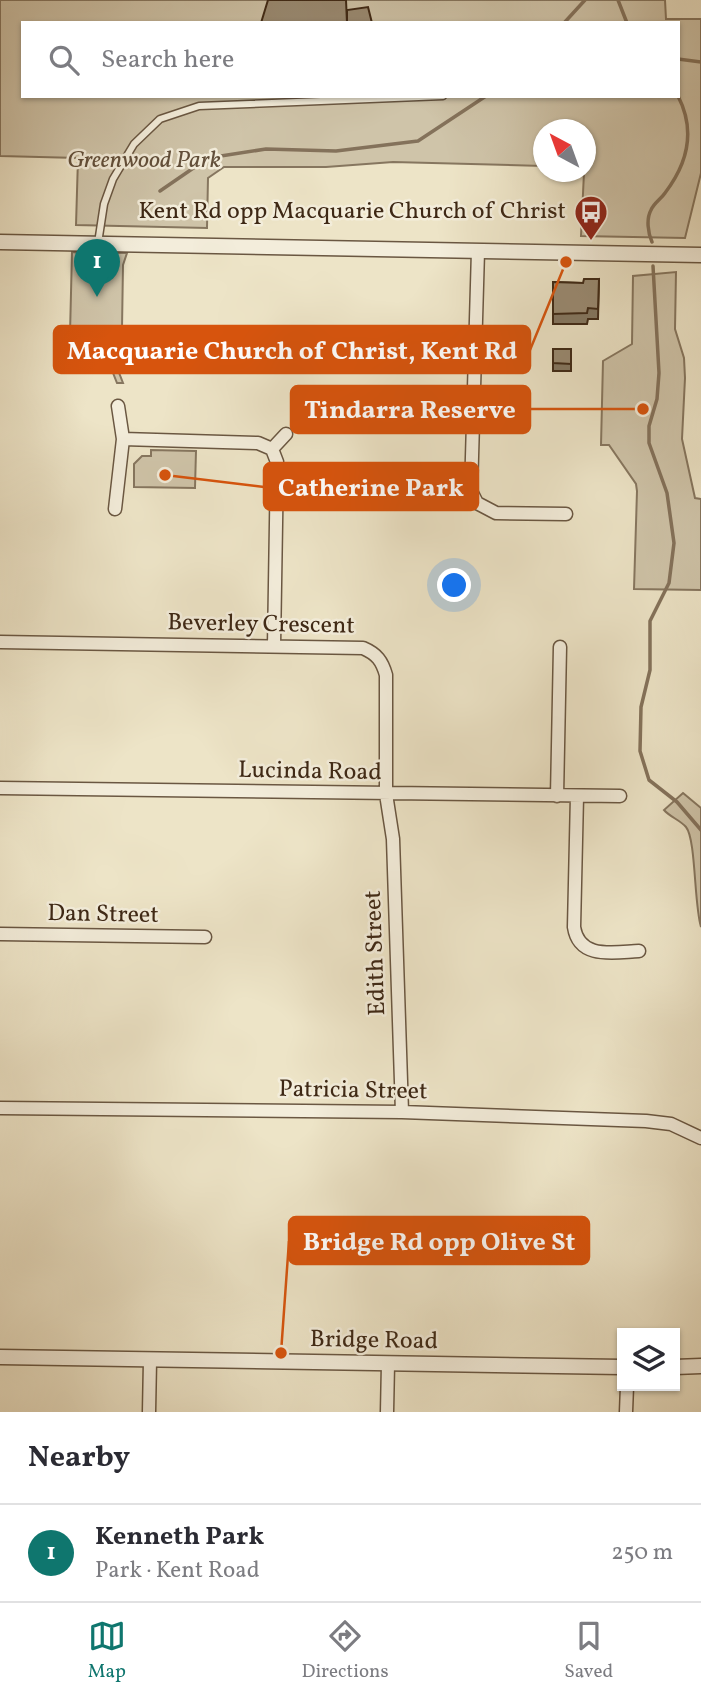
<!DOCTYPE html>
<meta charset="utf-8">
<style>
body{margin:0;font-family:Vollkorn,serif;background:#f2f2f3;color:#2b2b33}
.controls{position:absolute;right:21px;bottom:21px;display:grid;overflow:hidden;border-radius:0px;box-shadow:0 2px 5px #0004}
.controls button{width:63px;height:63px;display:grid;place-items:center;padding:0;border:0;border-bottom:2px solid #e1e1e2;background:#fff;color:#2b2b33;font:35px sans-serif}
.compass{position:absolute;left:533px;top:119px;width:63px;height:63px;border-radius:50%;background:#fff;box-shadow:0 2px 5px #0004;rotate:319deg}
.you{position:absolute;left:455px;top:586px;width:24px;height:24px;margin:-18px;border:5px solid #fff;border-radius:50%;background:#1a73e8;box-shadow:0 0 0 10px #1a73e833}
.badge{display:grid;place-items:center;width:46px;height:46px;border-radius:50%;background:#0f766e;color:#fff;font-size:23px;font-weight:700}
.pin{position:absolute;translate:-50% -58px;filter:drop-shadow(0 2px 4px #0008)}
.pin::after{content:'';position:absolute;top:37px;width:24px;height:21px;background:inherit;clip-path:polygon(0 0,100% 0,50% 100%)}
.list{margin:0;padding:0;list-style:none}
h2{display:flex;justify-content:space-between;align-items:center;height:91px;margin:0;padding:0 28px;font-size:30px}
h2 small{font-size:23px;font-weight:400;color:#7c7c81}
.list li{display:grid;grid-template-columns:46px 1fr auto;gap:21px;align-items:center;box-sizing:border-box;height:98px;padding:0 28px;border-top:2px solid #e1e1e2}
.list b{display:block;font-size:26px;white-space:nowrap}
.list p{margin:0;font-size:23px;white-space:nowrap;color:#7c7c81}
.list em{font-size:23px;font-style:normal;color:#7c7c81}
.icon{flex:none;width:38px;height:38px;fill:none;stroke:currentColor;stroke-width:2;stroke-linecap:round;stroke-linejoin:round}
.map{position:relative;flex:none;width:701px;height:1412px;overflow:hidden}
.search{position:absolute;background:#fff;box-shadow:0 2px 5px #0004;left:21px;right:21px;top:21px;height:77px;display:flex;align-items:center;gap:18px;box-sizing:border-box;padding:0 24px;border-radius:0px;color:#7c7c81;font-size:26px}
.sheet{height:189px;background:#fff}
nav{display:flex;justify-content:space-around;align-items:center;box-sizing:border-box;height:98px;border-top:2px solid #e1e1e2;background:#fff;font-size:19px;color:#7c7c81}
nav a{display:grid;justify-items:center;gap:4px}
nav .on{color:#0f766e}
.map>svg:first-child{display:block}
.green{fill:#cfc4a9;stroke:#86765f;stroke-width:2;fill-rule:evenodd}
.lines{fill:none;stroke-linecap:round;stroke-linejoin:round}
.stream{stroke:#84725b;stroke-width:3.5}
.service-casing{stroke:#6a5742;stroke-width:9}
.minor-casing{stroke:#6a5742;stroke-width:15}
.tertiary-casing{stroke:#6a5742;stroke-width:17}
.service{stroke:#f3eddb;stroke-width:6}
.minor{stroke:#f3eddb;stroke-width:12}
.tertiary{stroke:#f3eddb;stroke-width:14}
.wall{fill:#847762;stroke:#3e2815;stroke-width:2}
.building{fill:#998a72;stroke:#3e2815;stroke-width:2}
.labels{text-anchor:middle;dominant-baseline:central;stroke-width:5;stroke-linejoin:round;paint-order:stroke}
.park-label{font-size:24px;font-style:italic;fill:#624f3a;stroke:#f3eddb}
.poi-label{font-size:24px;fill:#3e2815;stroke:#f3eddb;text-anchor:end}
.street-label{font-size:24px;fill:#3e2815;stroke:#f3eddb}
.leader{fill:none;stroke:#d7540d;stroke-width:2.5}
.callout-dot{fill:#d7540d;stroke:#f3eddb;stroke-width:2.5}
.callout{fill:#d7540d;stroke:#d7540d;stroke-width:2.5}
.callout-label{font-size:26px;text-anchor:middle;font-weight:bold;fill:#fff}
</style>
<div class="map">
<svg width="701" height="1412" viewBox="0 0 701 1412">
<rect width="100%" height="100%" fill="#ede4c7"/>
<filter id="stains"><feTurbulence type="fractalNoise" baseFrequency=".00286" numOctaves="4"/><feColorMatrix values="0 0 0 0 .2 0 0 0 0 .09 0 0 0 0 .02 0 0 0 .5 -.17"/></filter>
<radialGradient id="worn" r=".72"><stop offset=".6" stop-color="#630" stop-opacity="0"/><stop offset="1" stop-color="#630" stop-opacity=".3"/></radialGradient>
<path class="green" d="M0 0H665L666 19H701V173L685 238 581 236 586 130H544L543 166 393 162 326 167H224L208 178 207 228 76 225 78 158 0 156ZM23 23H678V96H23Z
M72 252 127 253 123 265 122 328 109 329 111 352 123 383H117L98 335 70 334Z
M676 272 675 329 684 358 685 378 682 439 695 498 701 499V590L634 589 637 491 636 484 609 445H601L603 361 632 344 633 276Z
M151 450 196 451 195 488 134 487V464L142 456H151Z
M683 793 701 808V927C694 905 696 839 686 827 680 820 670 817 664 810Z"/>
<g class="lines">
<path class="stream" d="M618 0 627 23
M564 23 585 0
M678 59 701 62
M160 191 208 158 266 149 336 151 418 141 486 96
M652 242C648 233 646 219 651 210 654 203 661 199 665 193 688 163 696 131 678 96
M653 266 659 373 657 399 649 426V443L667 493 674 543 669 583 650 621V670L641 707 640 751 649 780 677 802 701 830"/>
<defs>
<path id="service" d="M98 243 104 204 113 179 134 144 160 119 199 106 443 96"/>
<path id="minor" d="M478 251 471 491 477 503 496 513 566 514
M123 439 258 443 272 449 277 462 274 646
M272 449 286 434
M115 509 123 439 118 406
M0 642 363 648C377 654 382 661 386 675V794L393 839 402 1112
M0 788 620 796
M557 796 560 647
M577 796 574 927C579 960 614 952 639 951
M0 934 205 937
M0 1108 402 1112 646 1121 671 1124 701 1138
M149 1412 150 1361
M387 1412 388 1364
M626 1412 627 1386"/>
<path id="tertiary" d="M0 242 701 255
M0 1357 622 1367
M675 1367 701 1366"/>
</defs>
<use href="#service" class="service-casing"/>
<use href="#minor" class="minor-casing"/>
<use href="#tertiary" class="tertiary-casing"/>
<use href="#service" class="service"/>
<use href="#minor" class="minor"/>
<use href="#tertiary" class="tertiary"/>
</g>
<path class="wall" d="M599 279 598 319H588L587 324H553V282L583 283Z
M553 349H571V371H553Z"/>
<path class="building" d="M268 0H346L347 23H261Z
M368 7 372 23H347V10Z
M584 279H599L598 309 588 308 587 313 553 314V282L583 283Z
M553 349H571V364L553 363Z"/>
<defs>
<symbol id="bus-pin" viewBox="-11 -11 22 30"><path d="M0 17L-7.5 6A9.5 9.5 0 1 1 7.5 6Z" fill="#8f2418" stroke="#f3eddb"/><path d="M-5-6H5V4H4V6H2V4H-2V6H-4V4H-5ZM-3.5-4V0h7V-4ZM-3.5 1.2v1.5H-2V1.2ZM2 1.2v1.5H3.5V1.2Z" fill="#fff"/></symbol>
</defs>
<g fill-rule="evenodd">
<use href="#bus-pin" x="572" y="193" width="38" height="52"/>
</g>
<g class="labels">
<g class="park-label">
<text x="144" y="161">Greenwood Park</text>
</g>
<g class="poi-label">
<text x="566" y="212">Kent Rd opp Macquarie Church of Christ</text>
</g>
<g class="street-label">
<text transform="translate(261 625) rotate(1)">Beverley Crescent</text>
<text transform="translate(310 772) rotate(1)">Lucinda Road</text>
<text transform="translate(103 915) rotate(1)">Dan Street</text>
<text transform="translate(376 953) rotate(-92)">Edith Street</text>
<text transform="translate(353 1091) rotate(1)">Patricia Street</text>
<text transform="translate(374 1341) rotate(1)">Bridge Road</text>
</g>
</g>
<path class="leader" d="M566 262L530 350M643 409L530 409M165 475L264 487M281 1353L289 1241"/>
<g class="callout-dot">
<circle cx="566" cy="262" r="7"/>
<circle cx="643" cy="409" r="7"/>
<circle cx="165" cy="475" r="7"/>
<circle cx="281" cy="1353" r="7"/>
</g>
<g class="callout">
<rect x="54" y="326" width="476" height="47" rx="7"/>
<rect x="291" y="386" width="239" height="47" rx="7"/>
<rect x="264" y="463" width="214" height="47" rx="7"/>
<rect x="289" y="1217" width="300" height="47" rx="7"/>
</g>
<g class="callout-label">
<text x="292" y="359">Macquarie Church of Christ, Kent Rd</text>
<text x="410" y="418">Tindarra Reserve</text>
<text x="371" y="496">Catherine Park</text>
<text x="439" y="1250">Bridge Rd opp Olive St</text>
</g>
<rect width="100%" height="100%" filter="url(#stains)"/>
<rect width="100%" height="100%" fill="url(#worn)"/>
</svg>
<div class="controls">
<button><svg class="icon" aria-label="layers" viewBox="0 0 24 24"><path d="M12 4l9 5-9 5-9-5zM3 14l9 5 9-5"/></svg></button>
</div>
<svg class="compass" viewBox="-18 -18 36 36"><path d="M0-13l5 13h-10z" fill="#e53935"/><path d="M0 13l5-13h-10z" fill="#7c7c81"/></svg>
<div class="you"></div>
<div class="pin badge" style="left:97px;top:297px">1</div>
<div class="search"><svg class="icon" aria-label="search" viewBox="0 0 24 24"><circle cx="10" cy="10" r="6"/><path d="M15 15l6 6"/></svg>Search here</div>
</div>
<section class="sheet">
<h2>Nearby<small></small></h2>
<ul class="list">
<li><span class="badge">1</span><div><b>Kenneth Park</b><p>Park · Kent Road</p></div><em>250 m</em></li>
</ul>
</section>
<nav>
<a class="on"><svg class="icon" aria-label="map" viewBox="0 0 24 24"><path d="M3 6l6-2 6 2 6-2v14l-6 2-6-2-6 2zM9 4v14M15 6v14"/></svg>Map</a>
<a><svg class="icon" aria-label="directions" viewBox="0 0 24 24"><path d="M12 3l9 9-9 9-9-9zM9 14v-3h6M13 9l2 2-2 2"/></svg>Directions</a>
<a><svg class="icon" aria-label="saved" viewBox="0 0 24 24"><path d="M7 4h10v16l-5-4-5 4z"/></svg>Saved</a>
</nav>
